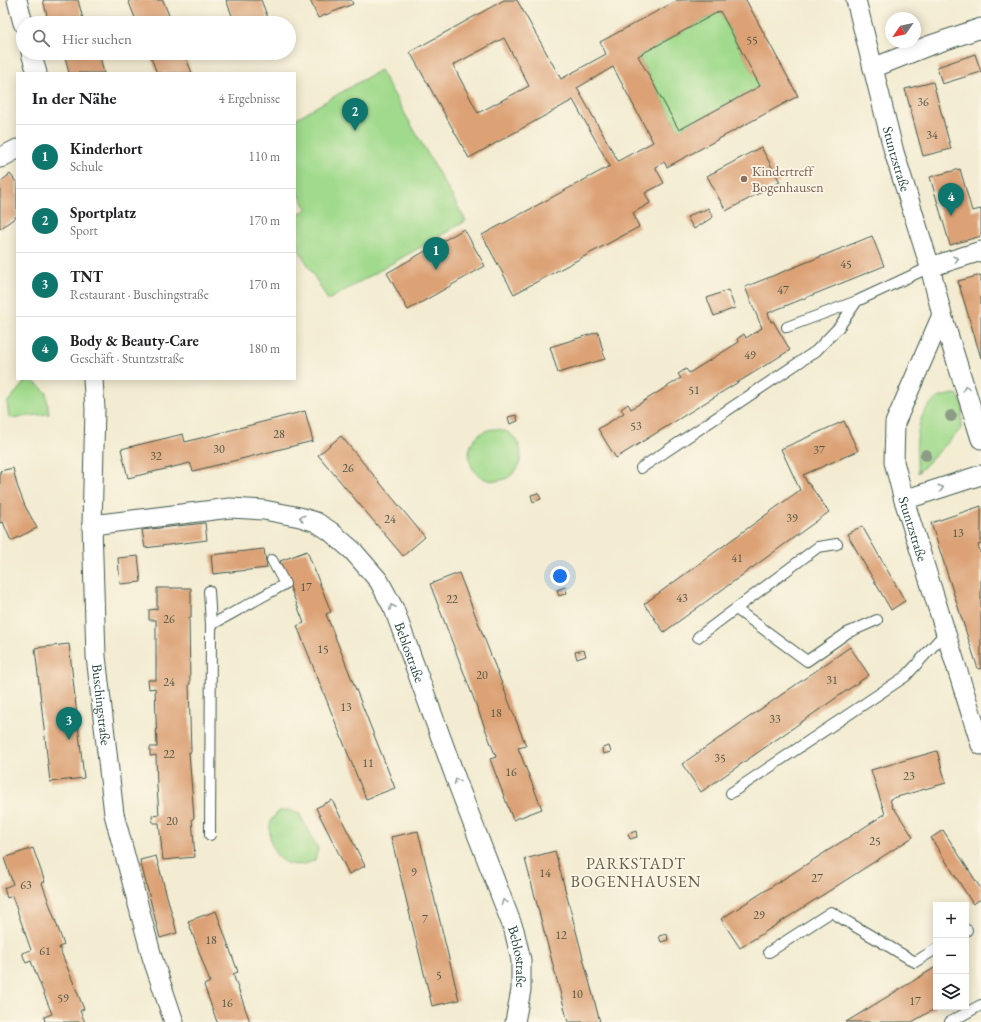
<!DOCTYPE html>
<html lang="de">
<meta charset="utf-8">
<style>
body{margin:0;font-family:"EB Garamond",serif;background:#f2f2f2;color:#202124}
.controls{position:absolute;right:12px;bottom:12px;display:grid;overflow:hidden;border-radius:0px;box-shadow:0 2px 10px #0003}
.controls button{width:36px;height:36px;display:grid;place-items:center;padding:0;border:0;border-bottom:1px solid #e0e0e0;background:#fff;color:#202124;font:20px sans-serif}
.compass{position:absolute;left:885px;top:12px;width:36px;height:36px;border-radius:50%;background:#fff;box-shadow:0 2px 10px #0003;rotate:236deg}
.you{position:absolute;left:560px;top:576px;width:14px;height:14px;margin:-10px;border:3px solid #fff;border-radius:50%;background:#1a73e8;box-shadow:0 0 0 6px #1a73e833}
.badge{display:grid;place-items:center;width:26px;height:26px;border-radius:50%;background:#0f766e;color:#fff;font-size:13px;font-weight:700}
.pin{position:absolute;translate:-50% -33px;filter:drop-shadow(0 1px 2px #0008)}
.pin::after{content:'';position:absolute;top:21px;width:14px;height:12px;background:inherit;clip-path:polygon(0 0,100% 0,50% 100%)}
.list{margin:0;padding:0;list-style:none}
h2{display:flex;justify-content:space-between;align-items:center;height:52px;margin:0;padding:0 16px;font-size:17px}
h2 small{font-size:13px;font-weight:400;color:#757577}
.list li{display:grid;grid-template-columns:26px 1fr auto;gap:12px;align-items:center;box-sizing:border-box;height:64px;padding:0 16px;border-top:1px solid #e0e0e0}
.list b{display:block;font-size:15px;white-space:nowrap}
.list p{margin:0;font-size:13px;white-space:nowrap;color:#757577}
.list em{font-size:13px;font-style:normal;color:#757577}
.icon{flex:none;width:22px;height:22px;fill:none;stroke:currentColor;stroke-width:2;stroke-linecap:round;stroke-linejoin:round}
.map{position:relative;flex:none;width:981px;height:1022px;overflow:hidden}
.search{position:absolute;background:#fff;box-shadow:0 2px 10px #0003;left:16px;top:16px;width:280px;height:44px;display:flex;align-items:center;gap:10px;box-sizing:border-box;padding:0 14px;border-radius:22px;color:#757577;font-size:15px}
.panel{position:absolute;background:#fff;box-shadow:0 2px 10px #0003;left:16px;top:72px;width:280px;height:308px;border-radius:0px}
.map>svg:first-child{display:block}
.green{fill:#a0da8c;stroke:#608c60}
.building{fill:#dca276;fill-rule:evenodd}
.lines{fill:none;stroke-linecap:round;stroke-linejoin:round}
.lane-casing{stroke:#3f574c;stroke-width:12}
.street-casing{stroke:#3f574c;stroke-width:21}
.lane{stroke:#fff;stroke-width:10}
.street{stroke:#fff;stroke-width:19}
.tree{fill:#8d9d85}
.oneway{stroke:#8f9e9a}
.education-dot{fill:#8d6e63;stroke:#fcf5e5;stroke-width:1.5}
.labels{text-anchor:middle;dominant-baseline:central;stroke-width:3.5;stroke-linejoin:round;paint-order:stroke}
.number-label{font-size:12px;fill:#4e5644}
.street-label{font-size:14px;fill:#1f3d34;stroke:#fcf5e5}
.education-label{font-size:14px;fill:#785e54;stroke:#fcf5e5;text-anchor:start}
.quarter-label{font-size:16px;letter-spacing:1px;fill:#61604b;stroke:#fcf5e5}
</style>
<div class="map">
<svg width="981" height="1022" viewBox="0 0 981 1022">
<rect width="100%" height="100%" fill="#fcf5e5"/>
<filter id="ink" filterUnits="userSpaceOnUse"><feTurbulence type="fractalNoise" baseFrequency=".025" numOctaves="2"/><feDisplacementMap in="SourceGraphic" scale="8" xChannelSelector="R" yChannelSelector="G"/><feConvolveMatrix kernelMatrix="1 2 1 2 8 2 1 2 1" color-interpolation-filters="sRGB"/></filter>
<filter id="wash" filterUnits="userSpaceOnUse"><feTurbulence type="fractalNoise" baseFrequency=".012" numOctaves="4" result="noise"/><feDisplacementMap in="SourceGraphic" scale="16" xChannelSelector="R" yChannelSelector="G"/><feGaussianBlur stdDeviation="0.9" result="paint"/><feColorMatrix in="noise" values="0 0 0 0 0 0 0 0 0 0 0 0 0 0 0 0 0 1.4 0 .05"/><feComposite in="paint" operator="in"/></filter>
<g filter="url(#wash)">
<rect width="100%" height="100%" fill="#f3ecd2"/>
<path class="green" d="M720 11 760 86 679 130 638 56Z
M380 70 466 221 328 300 295 243V216L307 209 295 187V119Z
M27 379H31L46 392 49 414 9 418 7 403Z
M957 394 963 406 961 429 918 473C915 448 914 412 938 398 943 395 951 395 957 394Z
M469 455a26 26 0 1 1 52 0a26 26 0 1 1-52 0Z
M288 810 299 813 318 849 315 860C293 872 272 861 270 836 270 831 269 826 271 821 273 817 276 814 279 811Z"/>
<g id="blocks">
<path class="building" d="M43 0H78L84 23H52L50 18 48 19Z
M128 0H163L172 23H137Z
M226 0H261L270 23H235Z
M310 0H351L353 4 318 18Z
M504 0H517L561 79 606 54 600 42 678 0H746L798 96 667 167 664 162 655 167 664 183 645 193 650 203 633 213 639 227 514 294 482 235 610 166 573 100 469 158 410 52ZM720 11 760 86 679 130 638 56ZM504 38 529 86 478 113 453 65ZM613 67 653 142 618 161 577 88Z
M64 53H99L104 73H69Z
M149 53H184L192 73H157Z
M975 54 981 72 942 84 937 67Z
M933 82 951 149 923 156 905 89Z
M761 147 780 182 726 211 707 176Z
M960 169 972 211 981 209V236L950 245 930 177Z
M10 174 17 183V216L0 229V182Z
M708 208 713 217 694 229 687 217 699 211V213Z
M464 229 485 266 408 310 387 273Z
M872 236 884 266 768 313 771 322 773 321 790 350 616 458 598 429 624 413 621 409 628 404 631 409 681 378 678 374 686 369 689 373 739 342 737 339 744 334 746 338 762 328 745 287Z
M981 275V358L958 281Z
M728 290 735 308 714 316 707 298Z
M598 332 605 359 558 373 550 347Z
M305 411 313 441 193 471 190 463 128 478 121 449 183 434 185 442Z
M516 415 518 421 510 424 508 417Z
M844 421 858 451 803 475 808 484H809L829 512 664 632 644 604 800 490 781 449Z
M341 436 425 537 403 556 318 455Z
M13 468 17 485 25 506 37 528 11 541 3 522 0 523V471Z
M538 493 541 499 533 502 531 495Z
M981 506V544L978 545 981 555V668L978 669 931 523Z
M205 523 207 540 145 548 142 530Z
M862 526 905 601 891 610 847 534Z
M264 549 267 568 213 574 211 555Z
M307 551 331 612 326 614 395 788 366 799 297 626 304 623 280 561Z
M138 556 141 582 120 584 118 558Z
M459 573 526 746 518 748 542 809 513 820 490 759 496 757 430 584Z
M565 587 567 593 559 596 557 590Z
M157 588H191V618H189L190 684H189L191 752H189L194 818 192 819 195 857 163 860 159 823H153L152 816 159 815 157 787 156 755 150 756V747H157L155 688 149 689 148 680H156V620H149V610L157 609Z
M69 644 84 778 50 782 35 648Z
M850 647 869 675 701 792 682 764Z
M584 650 586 656 577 659 575 652Z
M609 746 611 752 603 754 602 748Z
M937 751 946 783 890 799 893 809 894 808 913 837 740 948 721 919 885 814 871 770Z
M332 800 365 866 349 874 316 808Z
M943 830 981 889V899L973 904 931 838Z
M418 831 459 1000 432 1006 391 837Z
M636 831 637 837 630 839 628 834Z
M33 848 45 882 42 883 64 945 59 947 84 1009 80 1011 85 1022H45L44 1017 52 1014 31 961 26 963 22 953 31 950 12 896 7 898 4 888 13 884 4 858Z
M555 851 587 973 600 1022H568L525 859Z
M156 856 177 933 160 938 140 860Z
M216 911 238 972 233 974 250 1022H217L204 985 210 982 188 921Z
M667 934 668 940 661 942 659 936Z
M936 967V1008L912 1022H846Z"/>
</g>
</g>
<g filter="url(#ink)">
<use href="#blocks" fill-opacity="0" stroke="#3f574c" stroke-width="1"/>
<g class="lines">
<defs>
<path id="lane" d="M787 327 857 301
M641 468 816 351 839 327 857 301 930 267
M209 591 211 625 210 835
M736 609 807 661 847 633 877 620
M211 625 285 584 272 560
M698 637 818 547 837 544
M731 793 906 676 945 633
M966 931 967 930
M769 952 831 912 915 962 936 949
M950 1022 981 1005"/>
<g id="street">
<path d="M17 0 23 23"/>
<path id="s1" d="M856 0 894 152 930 267 942 315 895 423 894 462 904 500 981 745"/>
<path d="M31 53 37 73"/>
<path d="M873 68 928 46 981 28"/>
<path d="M0 158 17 149"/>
<path d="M930 267 981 251"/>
<path d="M942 315 981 439"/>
<path id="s2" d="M93 379 95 409 92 525 96 656 114 814 152 957 174 1022"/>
<path d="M904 500 981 475"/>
<path id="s3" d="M92 525 230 508 264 510 300 517 316 522 330 531 353 551 379 581 394 609 460 790 514 930 521 960V990L515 1022"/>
</g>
</defs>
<use href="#lane" class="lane-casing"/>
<use href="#street" class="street-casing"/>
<use href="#lane" class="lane"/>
<use href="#street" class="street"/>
</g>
<g class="tree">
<circle cx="951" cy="416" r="6"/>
<circle cx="926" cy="455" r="6"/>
</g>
<defs><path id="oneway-chevron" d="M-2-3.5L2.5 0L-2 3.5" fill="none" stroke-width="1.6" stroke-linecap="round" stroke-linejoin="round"/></defs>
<g class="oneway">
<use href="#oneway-chevron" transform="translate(956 259) rotate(-18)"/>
<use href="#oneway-chevron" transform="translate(966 388) rotate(-107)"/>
<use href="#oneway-chevron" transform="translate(941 488) rotate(-18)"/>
<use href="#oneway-chevron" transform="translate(302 518) rotate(-163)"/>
<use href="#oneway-chevron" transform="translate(392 607) rotate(-116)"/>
<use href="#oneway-chevron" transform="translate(457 781) rotate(-110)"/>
<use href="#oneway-chevron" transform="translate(504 902) rotate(-111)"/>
</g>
</g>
<circle class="education-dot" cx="744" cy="179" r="4"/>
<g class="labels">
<g class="number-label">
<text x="752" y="40">55</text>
<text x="923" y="102">36</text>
<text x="932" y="135">34</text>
<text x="846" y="264">45</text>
<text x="783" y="290">47</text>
<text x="750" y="355">49</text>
<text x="694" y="390">51</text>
<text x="636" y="426">53</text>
<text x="279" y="434">28</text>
<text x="219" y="449">30</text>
<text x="819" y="450">37</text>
<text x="156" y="456">32</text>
<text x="348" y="468">26</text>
<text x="792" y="518">39</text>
<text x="390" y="519">24</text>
<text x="958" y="533">13</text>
<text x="737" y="558">41</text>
<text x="306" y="587">17</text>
<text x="682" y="598">43</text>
<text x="452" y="599">22</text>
<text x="169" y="619">26</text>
<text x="323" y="649">15</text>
<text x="482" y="675">20</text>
<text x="832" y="680">31</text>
<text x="169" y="682">24</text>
<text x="346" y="707">13</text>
<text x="496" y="713">18</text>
<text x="775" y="719">33</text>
<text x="169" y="754">22</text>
<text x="720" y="758">35</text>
<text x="368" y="763">11</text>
<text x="511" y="772">16</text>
<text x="909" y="776">23</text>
<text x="172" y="821">20</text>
<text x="875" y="841">25</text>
<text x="414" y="872">9</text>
<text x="545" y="873">14</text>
<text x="817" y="878">27</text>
<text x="26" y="885">63</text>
<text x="759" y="915">29</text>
<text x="425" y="919">7</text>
<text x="561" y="935">12</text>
<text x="211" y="940">18</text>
<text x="45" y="951">61</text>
<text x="439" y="975">5</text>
<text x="577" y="994">10</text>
<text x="63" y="998">59</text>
<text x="915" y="1001">17</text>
<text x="227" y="1003">16</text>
</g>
<g class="street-label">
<text stroke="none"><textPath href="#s1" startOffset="164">Stuntzstraße</textPath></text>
<text stroke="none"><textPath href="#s1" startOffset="553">Stuntzstraße</textPath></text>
<text stroke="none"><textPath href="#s3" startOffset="391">Beblostraße</textPath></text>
<text stroke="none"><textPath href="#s2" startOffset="326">Buschingstraße</textPath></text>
<text stroke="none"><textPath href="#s3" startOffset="715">Beblostraße</textPath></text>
</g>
<g class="education-label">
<text x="752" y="171">Kindertreff<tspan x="752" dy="16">Bogenhausen</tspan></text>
</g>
<g class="quarter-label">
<text x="636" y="863">PARKSTADT<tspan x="636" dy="18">BOGENHAUSEN</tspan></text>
</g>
</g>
</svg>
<div class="controls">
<button>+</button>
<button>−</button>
<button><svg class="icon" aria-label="layers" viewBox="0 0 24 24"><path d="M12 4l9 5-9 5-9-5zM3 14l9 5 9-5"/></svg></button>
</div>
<svg class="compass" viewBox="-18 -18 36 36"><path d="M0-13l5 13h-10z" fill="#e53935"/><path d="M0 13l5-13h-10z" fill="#757577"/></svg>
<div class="you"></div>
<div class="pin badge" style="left:436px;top:270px">1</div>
<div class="pin badge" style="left:355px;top:131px">2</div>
<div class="pin badge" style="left:69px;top:740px">3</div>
<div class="pin badge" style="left:951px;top:216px">4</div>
<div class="search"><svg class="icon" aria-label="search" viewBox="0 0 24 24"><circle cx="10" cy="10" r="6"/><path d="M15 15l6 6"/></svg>Hier suchen</div>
<section class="panel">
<h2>In der Nähe<small>4 Ergebnisse</small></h2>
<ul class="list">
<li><span class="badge">1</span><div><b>Kinderhort</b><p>Schule</p></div><em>110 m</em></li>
<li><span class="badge">2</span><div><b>Sportplatz</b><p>Sport</p></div><em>170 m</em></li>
<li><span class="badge">3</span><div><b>TNT</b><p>Restaurant · Buschingstraße</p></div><em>170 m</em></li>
<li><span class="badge">4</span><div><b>Body &amp; Beauty-Care</b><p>Geschäft · Stuntzstraße</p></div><em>180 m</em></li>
</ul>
</section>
</div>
